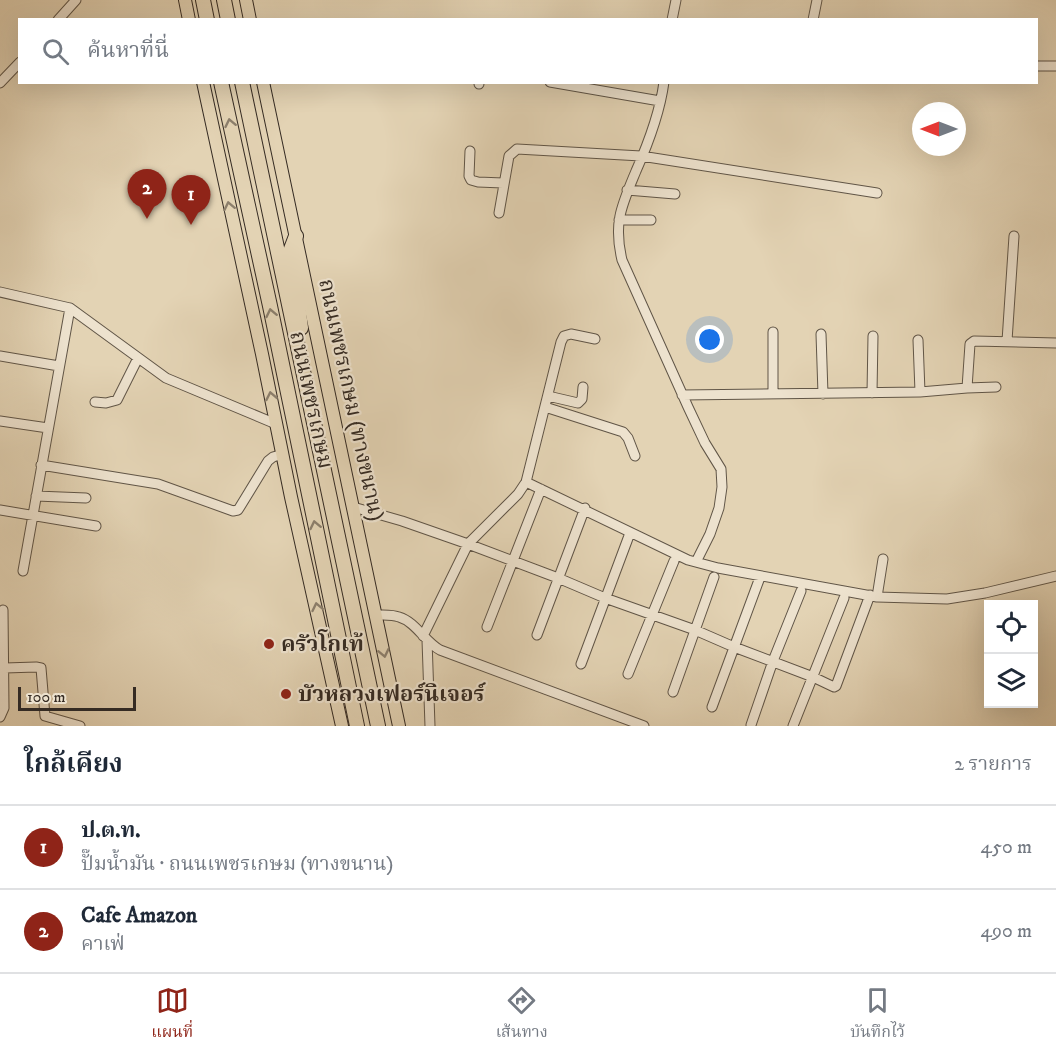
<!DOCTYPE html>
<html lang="th">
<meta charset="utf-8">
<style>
body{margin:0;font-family:"IM FELL DW Pica","Noto Serif Thai",serif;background:#f6f6f7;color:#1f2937}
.controls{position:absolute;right:18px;bottom:18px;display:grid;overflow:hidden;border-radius:0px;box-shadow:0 6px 24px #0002}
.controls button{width:54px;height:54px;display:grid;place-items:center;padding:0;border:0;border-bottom:2px solid #e0e1e3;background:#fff;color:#1f2937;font:30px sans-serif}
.compass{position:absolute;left:912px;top:102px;width:54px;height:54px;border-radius:50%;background:#fff;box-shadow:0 6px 24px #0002;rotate:270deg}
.scale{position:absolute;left:18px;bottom:15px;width:118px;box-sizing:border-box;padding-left:6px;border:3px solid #352b23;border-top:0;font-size:16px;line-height:21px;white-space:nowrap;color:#352b23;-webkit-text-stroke:4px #ede2ce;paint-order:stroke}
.you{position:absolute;left:710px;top:340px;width:21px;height:21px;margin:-15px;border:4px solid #fff;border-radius:50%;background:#1a73e8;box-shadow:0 0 0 9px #1a73e833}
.badge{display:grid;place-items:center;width:39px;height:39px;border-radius:50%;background:#8f2418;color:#fff;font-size:20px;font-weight:700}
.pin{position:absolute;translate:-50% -50px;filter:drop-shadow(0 2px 3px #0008)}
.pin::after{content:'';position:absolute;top:32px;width:21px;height:18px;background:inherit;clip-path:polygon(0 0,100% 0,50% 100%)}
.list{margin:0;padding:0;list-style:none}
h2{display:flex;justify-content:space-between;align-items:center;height:78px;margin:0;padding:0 24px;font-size:26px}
h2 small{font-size:20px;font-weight:400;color:#747a83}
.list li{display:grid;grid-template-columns:39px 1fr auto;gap:18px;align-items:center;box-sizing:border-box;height:84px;padding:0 24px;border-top:2px solid #e0e1e3}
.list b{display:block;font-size:22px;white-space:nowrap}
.list p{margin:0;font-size:20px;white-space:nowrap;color:#747a83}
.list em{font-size:20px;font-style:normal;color:#747a83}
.icon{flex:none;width:33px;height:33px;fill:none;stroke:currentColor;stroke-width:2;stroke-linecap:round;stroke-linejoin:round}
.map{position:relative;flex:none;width:1056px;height:726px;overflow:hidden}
.search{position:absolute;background:#fff;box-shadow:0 6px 24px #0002;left:18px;right:18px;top:18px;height:66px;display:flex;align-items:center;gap:15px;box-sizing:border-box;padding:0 21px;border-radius:0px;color:#747a83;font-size:22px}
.sheet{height:246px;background:#fff}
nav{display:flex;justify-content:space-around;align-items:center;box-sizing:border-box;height:84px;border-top:2px solid #e0e1e3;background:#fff;font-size:16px;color:#747a83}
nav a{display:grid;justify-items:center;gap:3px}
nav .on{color:#8f2418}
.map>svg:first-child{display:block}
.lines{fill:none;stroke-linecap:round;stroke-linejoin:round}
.minor-casing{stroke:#605547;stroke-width:11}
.major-casing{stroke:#352b23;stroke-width:14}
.highway-casing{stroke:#352b23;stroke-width:16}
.minor{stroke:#ede2ce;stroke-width:9}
.major{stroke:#e3d3b4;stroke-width:12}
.highway{stroke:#e3d3b4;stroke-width:14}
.oneway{stroke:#8c7f6c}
.poi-dot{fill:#8f2418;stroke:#ede2ce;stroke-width:2}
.labels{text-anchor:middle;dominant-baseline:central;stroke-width:4.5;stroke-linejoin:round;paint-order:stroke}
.street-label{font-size:22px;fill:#352b23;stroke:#ede2ce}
.poi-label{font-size:22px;font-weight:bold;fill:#352b23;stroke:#ede2ce;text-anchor:start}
</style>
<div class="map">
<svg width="1056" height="726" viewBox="0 0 1056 726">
<rect width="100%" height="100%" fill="#e3d3b4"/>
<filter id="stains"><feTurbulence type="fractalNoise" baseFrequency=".00333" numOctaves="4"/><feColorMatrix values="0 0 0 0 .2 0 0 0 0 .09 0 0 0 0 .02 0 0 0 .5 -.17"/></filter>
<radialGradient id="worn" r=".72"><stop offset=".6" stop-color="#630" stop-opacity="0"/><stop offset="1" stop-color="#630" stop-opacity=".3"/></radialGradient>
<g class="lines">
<defs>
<path id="minor" d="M58 20 76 0
M672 20 676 0
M813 20 817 0
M1036 66H1056
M550 82 660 101
M664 82C660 112 648 144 636 171 622 205 613 222 622 260L688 407 705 443 721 469 722 487 719 508 710 534 696 562
M0 83 20 62
M479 84V82
M470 151 469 176 471 180 478 182 503 183
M627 190 675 194
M499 213 509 156 517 149 641 156 877 193
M619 220H651
M0 292 70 308 166 378 276 424
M821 334 823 394
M918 340 920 392
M1007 341 1014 236
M0 356 59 366
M967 388 996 387
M872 393 873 336
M773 394V332
M682 395 920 392 967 388 970 344 974 341 1056 343
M548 396 578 403 582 399 583 387
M95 402 106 403 117 400 138 358
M545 407 623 432 628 438 635 456
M0 421 48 428
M41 465 158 484 233 511 238 510 268 461 273 457 283 454
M526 482 561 342 564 336 571 334 595 339
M36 496 86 498
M353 507 402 521 468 544 558 578 605 598 695 630 734 647 813 677 834 687 836 686 870 595
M0 510 96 526
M23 571 70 308
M877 597 883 559
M375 615C383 615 392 614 399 617 416 622 425 642 440 650L644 726
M487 627 541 489
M537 635 585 508
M423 636 468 544 518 494 526 482 688 560 718 568 877 597 947 599 985 593 1056 576
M427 640 430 726
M581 664 630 533
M5 668 36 667 41 668 45 716 80 726
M628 674 674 561
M673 692 714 577
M712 707 759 580
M0 717 4 708 3 610
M751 725 773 661 801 591
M793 726 844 598"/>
<path id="major" d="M185 0 189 20
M246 0 250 20
M203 82 262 354 291 497 342 726
M263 82 399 726"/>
<path id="highway" d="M203 0 207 20
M224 0 228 20
M221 82 270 306 357 726
M242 82 378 726
M296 236 291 249 301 328"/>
</defs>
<use href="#minor" class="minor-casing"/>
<use href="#major" class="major-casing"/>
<use href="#highway" class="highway-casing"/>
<use href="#minor" class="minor"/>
<use href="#major" class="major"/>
<use href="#highway" class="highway"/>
</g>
<defs><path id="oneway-chevron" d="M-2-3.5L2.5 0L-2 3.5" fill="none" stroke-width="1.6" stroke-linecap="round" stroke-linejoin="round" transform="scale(1.5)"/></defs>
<g class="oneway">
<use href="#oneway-chevron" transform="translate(230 123) rotate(-102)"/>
<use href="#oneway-chevron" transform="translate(229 206) rotate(-102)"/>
<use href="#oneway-chevron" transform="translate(271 313) rotate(-102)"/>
<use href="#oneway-chevron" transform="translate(271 396) rotate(-101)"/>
<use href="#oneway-chevron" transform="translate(315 525) rotate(-102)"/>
<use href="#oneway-chevron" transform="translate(317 607) rotate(-102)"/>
<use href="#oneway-chevron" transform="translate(384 653) rotate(78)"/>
</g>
<g class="poi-dot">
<circle cx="269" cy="644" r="6"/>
<circle cx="286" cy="694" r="6"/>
</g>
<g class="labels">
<g class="street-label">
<text transform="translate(311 400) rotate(78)">ถนนเพชรเกษม</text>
<text transform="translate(351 400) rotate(78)">ถนนเพชรเกษม (ทางขนาน)</text>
</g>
<g class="poi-label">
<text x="281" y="644">ครัวโกเท้</text>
<text x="298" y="694">บัวหลวงเฟอร์นิเจอร์</text>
</g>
</g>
<rect width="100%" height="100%" filter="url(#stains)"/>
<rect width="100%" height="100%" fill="url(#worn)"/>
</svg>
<div class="controls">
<button><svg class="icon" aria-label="locate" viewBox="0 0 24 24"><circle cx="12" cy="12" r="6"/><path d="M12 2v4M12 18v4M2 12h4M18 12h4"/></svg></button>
<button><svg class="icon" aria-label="layers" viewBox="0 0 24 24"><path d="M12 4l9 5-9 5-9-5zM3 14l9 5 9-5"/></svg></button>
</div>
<svg class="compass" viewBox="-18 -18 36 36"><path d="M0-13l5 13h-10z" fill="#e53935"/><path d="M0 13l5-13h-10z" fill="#747a83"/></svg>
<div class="scale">100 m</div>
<div class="you"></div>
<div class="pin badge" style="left:191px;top:225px">1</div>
<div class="pin badge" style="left:147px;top:219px">2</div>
<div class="search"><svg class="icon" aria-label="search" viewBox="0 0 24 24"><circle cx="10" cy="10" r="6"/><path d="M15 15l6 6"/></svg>ค้นหาที่นี่</div>
</div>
<section class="sheet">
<h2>ใกล้เคียง<small>2 รายการ</small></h2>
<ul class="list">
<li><span class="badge">1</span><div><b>ป.ต.ท.</b><p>ปั๊มน้ำมัน · ถนนเพชรเกษม (ทางขนาน)</p></div><em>450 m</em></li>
<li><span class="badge">2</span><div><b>Cafe Amazon</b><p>คาเฟ่</p></div><em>490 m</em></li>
</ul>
</section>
<nav>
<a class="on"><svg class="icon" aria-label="map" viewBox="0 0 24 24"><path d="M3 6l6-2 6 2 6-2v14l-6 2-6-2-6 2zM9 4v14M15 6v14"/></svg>แผนที่</a>
<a><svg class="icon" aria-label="directions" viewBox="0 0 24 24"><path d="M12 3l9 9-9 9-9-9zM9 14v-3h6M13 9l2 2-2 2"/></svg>เส้นทาง</a>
<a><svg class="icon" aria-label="saved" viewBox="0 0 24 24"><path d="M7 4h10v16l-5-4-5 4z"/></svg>บันทึกไว้</a>
</nav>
